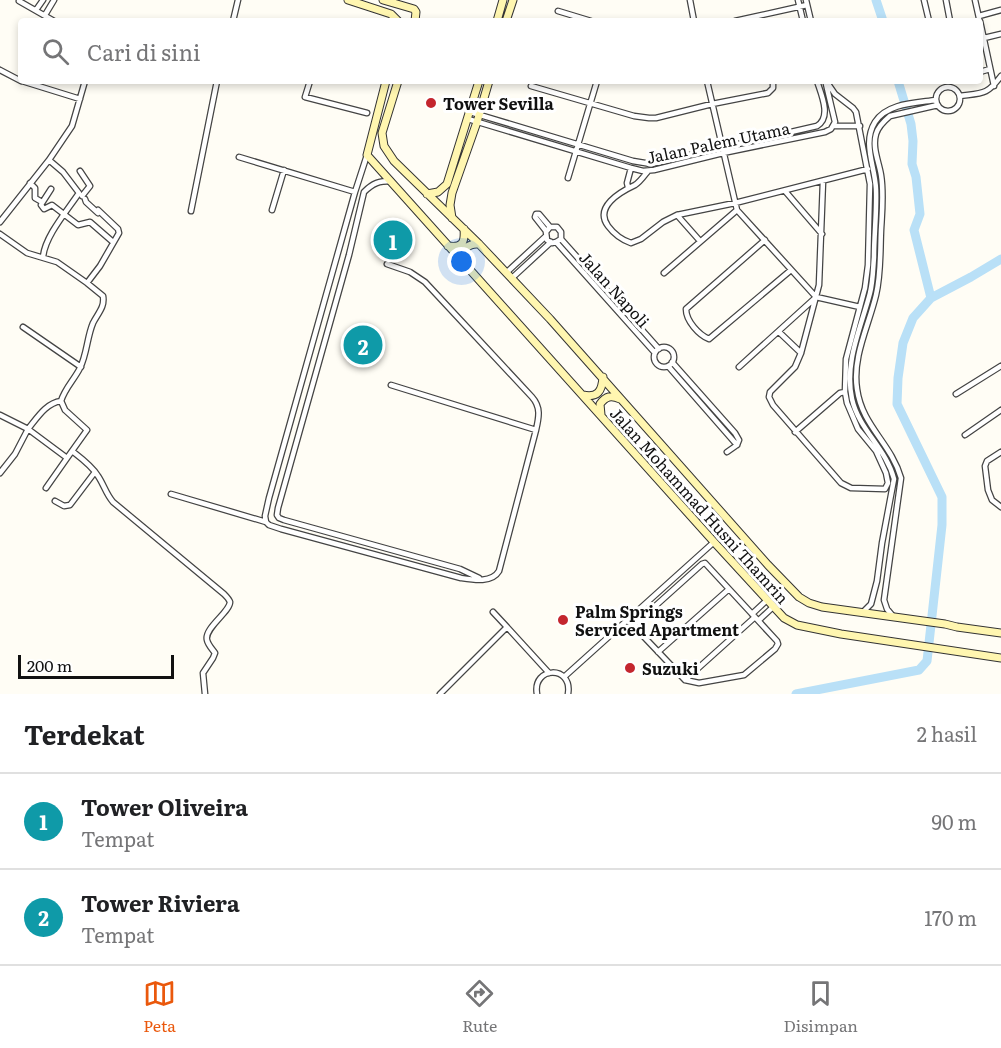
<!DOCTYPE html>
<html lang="id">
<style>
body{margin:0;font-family:Literata,serif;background:#f6f6f6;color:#202124}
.scale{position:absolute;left:18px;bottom:15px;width:156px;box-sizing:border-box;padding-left:6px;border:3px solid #111;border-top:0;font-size:16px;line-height:21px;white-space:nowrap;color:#111;-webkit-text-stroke:4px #fff;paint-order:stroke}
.you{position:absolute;left:462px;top:262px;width:21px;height:21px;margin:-15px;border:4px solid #fff;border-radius:50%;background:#1a73e8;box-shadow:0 0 0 9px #1a73e833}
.badge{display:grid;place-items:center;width:39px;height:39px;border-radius:50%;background:#ea580c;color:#fff;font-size:20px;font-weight:700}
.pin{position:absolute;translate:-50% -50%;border:3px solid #fff;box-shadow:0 2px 6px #0006}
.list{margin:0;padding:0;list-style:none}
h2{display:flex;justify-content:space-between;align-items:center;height:78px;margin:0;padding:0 24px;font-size:26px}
h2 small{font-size:20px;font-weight:400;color:#757577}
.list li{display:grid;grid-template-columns:39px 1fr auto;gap:18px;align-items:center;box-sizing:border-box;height:96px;padding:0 24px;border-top:2px solid #e0e0e0}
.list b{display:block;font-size:22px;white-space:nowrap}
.list p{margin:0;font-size:20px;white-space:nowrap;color:#757577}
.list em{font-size:20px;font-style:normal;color:#757577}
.icon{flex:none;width:33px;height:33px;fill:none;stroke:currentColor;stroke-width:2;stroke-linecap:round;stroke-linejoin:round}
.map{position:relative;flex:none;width:1001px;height:694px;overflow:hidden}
.search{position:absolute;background:#fff;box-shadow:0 3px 9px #0003;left:18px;right:18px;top:18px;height:66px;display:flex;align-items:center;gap:15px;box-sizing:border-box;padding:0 21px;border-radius:6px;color:#757577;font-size:22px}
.sheet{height:270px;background:#fff}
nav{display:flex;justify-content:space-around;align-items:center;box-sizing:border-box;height:84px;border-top:2px solid #e0e0e0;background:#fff;font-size:16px;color:#757577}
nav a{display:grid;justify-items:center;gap:3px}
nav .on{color:#ea580c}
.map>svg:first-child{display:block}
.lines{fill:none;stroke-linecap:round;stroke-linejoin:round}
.river{stroke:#b9e0f7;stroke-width:9}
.street-casing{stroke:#444;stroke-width:7}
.secondary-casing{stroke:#333;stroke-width:9}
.street{stroke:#fff;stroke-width:4.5}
.secondary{stroke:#fff6b0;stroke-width:7}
.poi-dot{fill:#c4262e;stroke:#fff;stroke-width:2}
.labels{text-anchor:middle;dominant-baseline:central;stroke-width:6;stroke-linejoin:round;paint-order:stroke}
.poi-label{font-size:16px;font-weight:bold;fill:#111;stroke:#fff;text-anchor:start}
.street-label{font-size:16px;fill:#111;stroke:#fff}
</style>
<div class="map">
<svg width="1001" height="694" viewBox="0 0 1001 694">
<rect width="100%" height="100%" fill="#fffdf5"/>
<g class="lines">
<path class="river" d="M876 0 883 21
M898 81 911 124 913 141 912 164 916 177 920 214 914 230 931 298
M796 694 919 670 927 661 942 525V497L897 404 898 378 903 343 913 318 931 298 971 277 1001 259"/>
<defs>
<path id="street" d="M690 0 694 21
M798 0 803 21
M806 0 811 21
M924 0 929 21
M946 0 950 21
M975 0 979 18
M19 1 54 21
M36 10 43 0
M558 11 591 21
M45 15 54 0
M979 16 1001 10
M233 21 238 0
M735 21 807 5
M980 21 994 86
M984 38 1001 34
M0 70 21 81
M980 72 990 69
M22 81 80 99
M310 81 305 97 367 113
M707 81 737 210 816 297 860 307
M531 86 634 116 649 118H656L712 104 768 93 773 88V81
M936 99a12 12 0 1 1 24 0a12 12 0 1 1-24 0Z
M960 96C983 93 987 95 1001 76
M470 112 633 161 651 164 817 126C832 117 821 94 817 81
M468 119 631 168 643 171 654 170 723 153 825 132 831 129 835 122 826 84
M834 126H860
M239 157 355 192
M80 171 90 186 82 196
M648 171C644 176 640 182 635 185 620 192 594 207 608 226 614 234 622 240 631 243L641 239 663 222 677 215 735 203 868 169
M568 178 597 81
M391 181C379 181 373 183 364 192L349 255 278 508 277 515 279 518 284 520 460 569 479 578
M823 181 819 285 801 353 795 367 770 392 769 397 773 405 841 483 851 488 885 489 888 483 886 473 876 451 858 429 847 403 845 392 846 359 865 288 868 265 870 184 856 112 853 108 835 94 826 81
M30 183 35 188V198L42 202
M628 187 627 183 631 168
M51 189 42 203 41 205 44 209 52 205 78 225 90 222 113 242
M785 191 822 234
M85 199 86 202 98 213
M272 210 284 170
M191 211 217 81
M677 215 700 241
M0 222 49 160
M546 231 535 217 536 214H539L550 227
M0 234 27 253 57 262 87 283 103 296C105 307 98 313 93 323 87 337 87 354 80 368 74 380 65 388 61 401L65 410 87 430 72 451C81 458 92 466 98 476 104 485 106 494 113 502L224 594C226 596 229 599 230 602 230 612 204 628 207 640 208 645 213 650 215 653L213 658 203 673 205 694
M561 239 659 349
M765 240 686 309C686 321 699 335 709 339L791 270
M556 242 561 239V232L557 227H550L546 232 547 240 552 243 556 242 655 353
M43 257C45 236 67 211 79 193L63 172 49 160 72 126 85 81
M507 272 546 236
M664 273 737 210
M512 278 551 242
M87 283 100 266 119 233 118 229 98 210
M23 327 81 367
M779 332 801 353
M654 357a10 10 0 1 1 20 0a10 10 0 1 1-20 0Z
M668 366 737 445 739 440 735 433 672 362
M739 367 814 299
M391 385 536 430
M956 394 1001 366
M61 401C46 403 37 418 28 429L67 458
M0 415 28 429 15 454 0 473
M795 432 840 393 845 392
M965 435 1001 410
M727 452 737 445
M1001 452 987 461 985 466 988 490 992 500 1001 507
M46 488 72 451
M171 494 266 522 269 525 281 529 461 578C474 580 492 583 499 571L536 430C539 417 541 407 532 397L425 282 410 272 387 264
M55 501 64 506 70 505 95 472
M266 522 265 516 269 498 355 192 367 155
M493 612 507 627
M863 612 871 604 877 581 882 543 894 479C886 448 859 430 852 399 844 362 861 328 870 293 873 281 873 269 874 257 874 234 877 211 876 189 875 166 862 143 875 122 887 103 916 103 936 100
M752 614 767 600
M892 615 887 609 884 600 901 478C891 443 862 426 857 389 852 357 869 325 876 295 881 274 880 252 881 230 882 212 884 193 881 175 879 162 872 148 876 134 878 127 884 121 890 116L938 105
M627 619 685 680 699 683 744 675 775 649 778 644 777 641 705 563 702 564 633 626
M759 620 773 607
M658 652 729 589
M564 677 714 542
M685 680 755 617
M440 694 507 627 549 673
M537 694C532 666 573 665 568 694"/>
<path id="secondary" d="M348 0 391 14 398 21
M383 0 414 9 416 12 415 21
M497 21 503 0
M506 21 513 0
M386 81 367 155 714 542 784 618 797 625 841 634 1001 658
M398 81 382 133 384 146 394 161 479 244 550 319 768 565 799 597 809 603 822 607 945 624 957 627 1001 633
M427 194 438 192 447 184 479 81
M452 218 450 205 452 193 477 122 489 81
M448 246C463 248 465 242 464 229
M464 262C462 250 467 243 479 244
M583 395C598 398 602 391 603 377
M601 415 600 404C606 396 611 395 620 399"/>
</defs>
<use href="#street" class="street-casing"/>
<use href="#secondary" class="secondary-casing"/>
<use href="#street" class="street"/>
<use href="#secondary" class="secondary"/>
</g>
<g class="poi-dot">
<circle cx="431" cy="103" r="6"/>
<circle cx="563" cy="620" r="6"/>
<circle cx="630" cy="668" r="6"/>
</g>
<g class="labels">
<g class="poi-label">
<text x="443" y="103">Tower Sevilla</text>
<text x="575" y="611">Palm Springs<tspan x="575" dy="18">Serviced Apartment</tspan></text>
<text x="642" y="668">Suzuki</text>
</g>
<g class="street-label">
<text transform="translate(718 142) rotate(-12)">Jalan Palem Utama</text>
<text transform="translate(615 289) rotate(48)">Jalan Napoli</text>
<text transform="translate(700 505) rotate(48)">Jalan Mohammad Husni Thamrin</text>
</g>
</g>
</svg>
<div class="scale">200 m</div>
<div class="you"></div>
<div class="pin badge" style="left:393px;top:240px;background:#0f9aa8">1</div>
<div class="pin badge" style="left:363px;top:345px;background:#0f9aa8">2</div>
<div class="search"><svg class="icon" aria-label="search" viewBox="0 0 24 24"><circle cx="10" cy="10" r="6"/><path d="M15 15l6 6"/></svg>Cari di sini</div>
</div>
<section class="sheet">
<h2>Terdekat<small>2 hasil</small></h2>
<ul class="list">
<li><span class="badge" style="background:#0f9aa8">1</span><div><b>Tower Oliveira</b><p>Tempat</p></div><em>90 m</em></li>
<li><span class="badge" style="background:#0f9aa8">2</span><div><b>Tower Riviera</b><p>Tempat</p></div><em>170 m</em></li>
</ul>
</section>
<nav>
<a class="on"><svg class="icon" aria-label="map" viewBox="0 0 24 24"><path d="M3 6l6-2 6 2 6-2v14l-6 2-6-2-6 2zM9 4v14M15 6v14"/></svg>Peta</a>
<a><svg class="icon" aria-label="directions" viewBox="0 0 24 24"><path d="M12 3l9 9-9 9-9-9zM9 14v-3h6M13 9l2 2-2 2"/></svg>Rute</a>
<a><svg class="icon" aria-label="saved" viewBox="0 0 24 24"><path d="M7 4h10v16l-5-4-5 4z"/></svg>Disimpan</a>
</nav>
